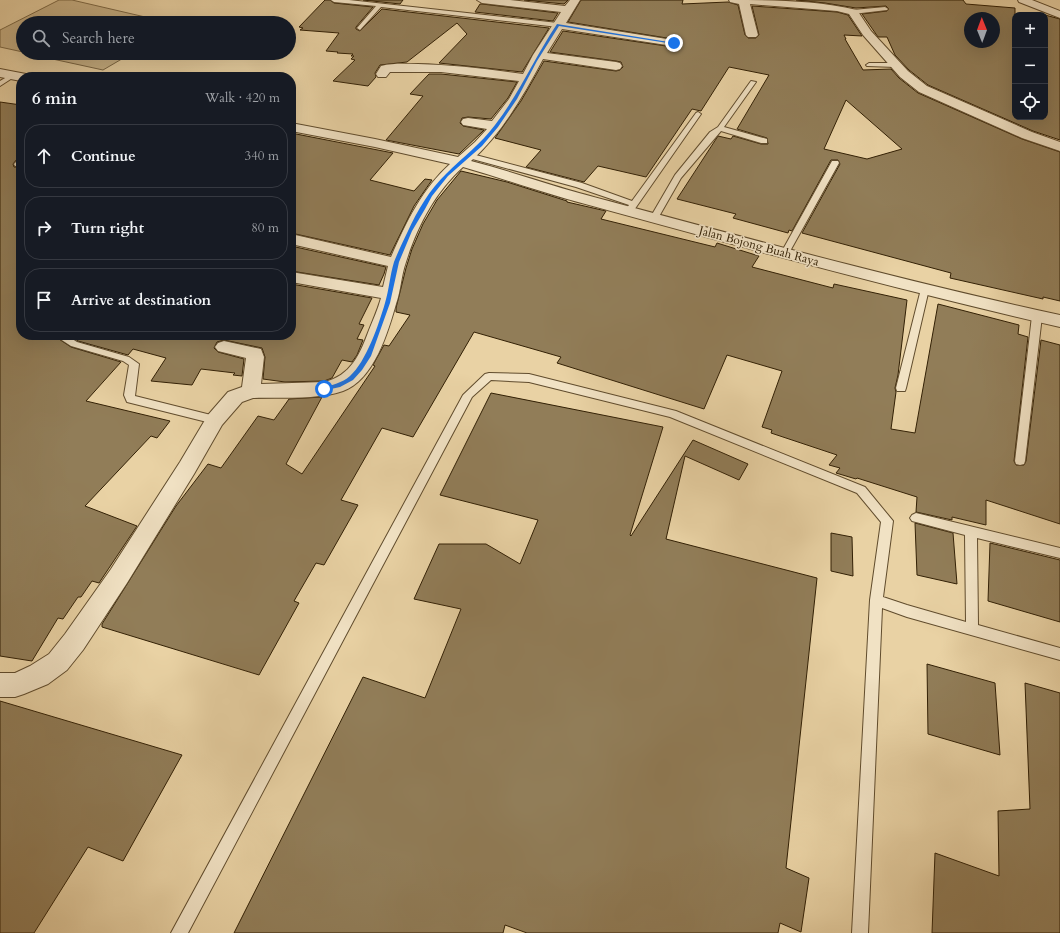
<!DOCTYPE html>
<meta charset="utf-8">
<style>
body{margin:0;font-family:Cardo,serif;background:#242831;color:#f1f3f6}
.controls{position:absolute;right:12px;top:12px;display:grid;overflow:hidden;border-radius:8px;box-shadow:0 4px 16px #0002}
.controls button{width:36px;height:36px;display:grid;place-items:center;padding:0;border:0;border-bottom:1px solid #363941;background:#171b24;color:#f1f3f6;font:20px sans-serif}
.compass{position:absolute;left:964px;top:12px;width:36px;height:36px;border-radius:50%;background:#171b24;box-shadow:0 4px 16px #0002;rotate:359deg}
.stop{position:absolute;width:12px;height:12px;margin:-9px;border:3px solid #1a73e8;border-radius:50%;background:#fff}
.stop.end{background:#1a73e8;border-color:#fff;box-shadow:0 1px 4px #0008}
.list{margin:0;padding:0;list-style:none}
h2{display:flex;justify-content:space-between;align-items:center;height:52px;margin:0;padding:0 16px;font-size:17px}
h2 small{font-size:13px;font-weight:400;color:#9ea1a6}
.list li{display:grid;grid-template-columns:26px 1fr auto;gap:12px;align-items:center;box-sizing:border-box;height:64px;margin:0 8px 8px;padding:0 8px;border:1px solid #363941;border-radius:16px}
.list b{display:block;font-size:15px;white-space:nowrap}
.list em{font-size:13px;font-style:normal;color:#9ea1a6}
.icon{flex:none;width:22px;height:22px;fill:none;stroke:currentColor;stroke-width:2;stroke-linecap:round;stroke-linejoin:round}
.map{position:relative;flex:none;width:1060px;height:933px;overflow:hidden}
.search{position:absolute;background:#171b24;box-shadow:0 4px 16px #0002;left:16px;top:16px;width:280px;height:44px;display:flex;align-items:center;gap:10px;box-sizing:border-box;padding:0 14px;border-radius:22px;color:#9ea1a6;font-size:15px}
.panel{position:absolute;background:#171b24;box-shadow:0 4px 16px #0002;left:16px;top:72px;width:280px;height:268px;border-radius:16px}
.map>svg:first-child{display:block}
.green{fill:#cab489;stroke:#7e6a47}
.building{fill:#917d58;stroke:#322005;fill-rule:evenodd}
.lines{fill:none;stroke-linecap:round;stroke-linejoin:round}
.lane-casing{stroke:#604c2d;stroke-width:2}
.street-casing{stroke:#604c2d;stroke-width:2}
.lane{fill:#f1e2c4;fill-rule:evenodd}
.street{fill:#f1e2c4;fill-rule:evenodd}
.route{fill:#1a73e8}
.labels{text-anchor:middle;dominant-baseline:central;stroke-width:3.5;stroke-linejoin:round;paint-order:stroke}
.far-street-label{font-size:12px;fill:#322005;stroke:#f1e2c4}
</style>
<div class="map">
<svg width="1060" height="933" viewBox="0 0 1060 933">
<rect width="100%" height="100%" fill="#e9d2a4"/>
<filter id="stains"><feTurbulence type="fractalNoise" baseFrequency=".005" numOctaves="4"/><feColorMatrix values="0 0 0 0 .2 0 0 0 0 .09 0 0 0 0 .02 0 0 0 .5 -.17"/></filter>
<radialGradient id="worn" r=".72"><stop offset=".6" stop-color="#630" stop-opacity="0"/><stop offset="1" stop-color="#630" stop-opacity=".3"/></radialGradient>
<path class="green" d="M59 0H72L171 23H23V52L0 47V30Z
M25 53H132L103 70Z"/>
<path class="building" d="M325 0H330L334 3 373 7 356 27V29L360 31 382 9 549 28 522 72 439 63 467 34 457 23 407 62 380 65 375 73 376 77 368 86 333 81 355 60 351 59 354 56H351L353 54 337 53 338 52 326 51 339 33 300 30 303 28 299 27Z
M363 0H403L400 4Z
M524 0H568L564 4Z
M581 0H683L682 4 728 2 738 5 745 35 748 38H756L759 35 752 6 837 12 848 15 862 36 844 35 846 39H845L863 70 891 69 899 78 918 93 1022 139 1060 152V301L1043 297V299L950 278 951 273 802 233 840 164 838 160H831L792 231 789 230 788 233 733 218 736 214 677 199 718 136 731 139 733 136 761 144H768L767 138 737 129 769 75 729 67 701 111 692 109 646 177 598 166 584 182 526 167 541 150 495 138 521 101 544 61 616 71 620 70 623 67 621 62 616 61 550 52 563 31 673 47 678 46 680 43 678 40 673 39 568 22ZM846 100 902 149 867 159 824 149Z
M796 0H963L966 4 1015 8V117H1045V15L1060 19V140L1033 131 928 85 909 70 895 55 887 37H878L862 14 887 11 889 9 886 6 856 8 825 3ZM970 18H994V42H970Z
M480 4H482L558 13 553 21 475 12Z
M429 74H441L517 82 508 98 491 119 468 117 462 118 460 123 463 126 484 130 459 154 386 140 423 96 410 94Z
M0 102 21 105V158L17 159 13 164 14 167H21V335H53L71 347 121 362 86 401 170 421 157 438 151 436 85 506 137 526 99 583 92 581 81 597H78L63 619 58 618 32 661 0 656Z
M291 133 393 153 370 180 414 191 425 179 432 180 414 206 390 255 291 233Z
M461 171 507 182 567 201V202L606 211 601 219 715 247 717 243 759 256 752 267 833 288 834 284 907 300 898 375 895 388 896 392 891 429 915 433 938 304 1019 325 1018 334 1028 337 1014 461 1016 465H1024L1026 461 1041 340 1060 345V524L986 500V525L952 517V520L916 512 917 497 857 478 856 479 836 473 840 468 829 465 837 455 771 433 772 430 762 427 782 371 727 355 704 409 557 363 561 357 474 332 413 437 382 428 341 500 358 505 324 565 316 563 294 601 299 603 259 675 102 627V624L176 506 208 464 221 468 258 416 274 420 289 399 322 397 286 464 302 474 375 366 373 365 384 345 389 346 410 315 396 312V308L406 268 412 249 423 224 437 200Z
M291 246 386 267 384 274 379 285 291 271Z
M291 284 372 298 359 324 364 325 357 339 363 340 357 355 352 362 342 360 332 378 324 381 285 382 263 379 265 357 262 348 224 340 217 342 214 348 218 352 244 359 242 376 233 375 235 373 201 369 192 385 151 381 166 358 133 349 128 355 78 341 69 335H200L226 339 229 335H291Z
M491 393 663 427 630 535 631 536 693 440 748 464 739 480 685 456 666 539 817 578 786 868 809 878 801 932 780 923 778 933H527L505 925 503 933H234L363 677 425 698 461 609 414 599 439 544H486L520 564 538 520 440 495Z
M915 523 953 533 957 584 917 575Z
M831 533 852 537 853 576 831 571Z
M990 543 1060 560V622L988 601Z
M927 664 995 683 1000 755 928 734Z
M1025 683 1060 693V933H932L935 853 999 876 998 811 1030 809Z
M0 701 182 755 123 861 88 847 34 933H0Z"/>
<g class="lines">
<defs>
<path id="lane" d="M331 0H349L558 23 561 25 558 27 381 7 360 30 357 28 376 6 334 2Z
M885 7 888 9 887 10 853 14 850 12 853 10Z
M869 63H896L899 65 896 67 867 66 866 65Z
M12 74 17 75 0 86V81Z
M751 81 756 82 724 127 767 139V143H761L721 131 681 178 657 220H651L650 218 675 175 710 132 718 127Z
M698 112 701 114 632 213H629L625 211 629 205 576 187 465 157 464 155 468 153 582 183 632 201 696 113Z
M18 160H21V165L15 166 14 164Z
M832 161H838L839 163 789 253 785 256 782 255 781 253Z
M925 286 929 289 906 388 905 391H897L896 388 921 289Z
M1037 313 1042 316 1025 461 1024 464 1020 465 1016 464 1015 461 1032 316Z
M54 335H66L77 342 129 357 139 364 135 396 219 417 220 420 219 423 215 424 127 402 124 395 129 365 123 361 71 346Z
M489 373 529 374 676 411 865 487 893 521 883 597 907 605 966 622 965 535 912 521 910 518 912 515 916 513 1060 548V558L977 538 978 625 1060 648V660L907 617 882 608 868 933H852L870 600 881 522 857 493 670 417 529 382 491 380 472 397 188 933H171L463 395 485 374Z"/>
<path id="street" d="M477 0H510L565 6 570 0H580L566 23 673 40 677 41 679 43 677 45 673 46 562 29 547 53 616 62 620 63 622 66 620 69 616 70 543 59C523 96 503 132 471 161 507 170 543 183 579 193 739 236 898 280 1060 315V327C894 289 731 244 567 199 532 189 498 177 463 167 435 192 417 227 406 262 401 276 401 290 396 304 388 332 374 380 343 391 318 400 280 397 253 398L242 402 222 425 194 474 127 583 83 650 67 670 48 684 24 694 15 697H0V673H15L30 666 49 654 65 634 111 569 180 462 208 415 228 392 242 387 246 358 218 351 215 347 218 343 224 341 261 349 264 357 261 384 324 382C351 376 360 354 369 330 373 320 378 309 381 298L291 282V272L383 287 388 266 291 244V234L391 257C406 223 422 189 450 164L375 147 291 131V123L375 139 458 157 475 142 487 129 463 125 461 122 463 119 468 118 492 121 509 99 519 81 441 72H390L386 77H378L376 74 381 66C393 63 405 64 418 64 453 65 488 69 523 74L533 55 561 12 482 3Z
M729 0C771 0 815 0 857 10L871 31 908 71 927 86 1032 132 1060 142V151L1022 138 919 92 900 77 863 35 849 14 837 11 750 4 758 35 756 37H748L746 35 739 4 730 2Z
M1018 0H1032L1060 11V18L1019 2Z
M0 69 26 74 28 77H21V81L0 77Z"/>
</defs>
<use href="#lane" class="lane-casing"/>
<use href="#street" class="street-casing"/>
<use href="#lane" class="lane"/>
<use href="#street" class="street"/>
</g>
<path class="route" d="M557 24 675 43 674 44 559 26 537 61 517 99 498 127 482 146 448 176 432 196 425 209 412 231 399 262 390 303 371 356 362 370 353 380 340 387 322 391V388C332 385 342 383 350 376 366 362 379 324 385 303 389 290 390 275 394 262 398 252 403 241 408 231 417 211 430 189 446 174 463 157 481 144 495 125 519 94 535 57 557 24Z"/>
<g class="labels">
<g class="far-street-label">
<text transform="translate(759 246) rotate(15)">Jalan Bojong Buah Raya</text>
</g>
</g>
<rect width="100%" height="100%" filter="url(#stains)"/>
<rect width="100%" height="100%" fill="url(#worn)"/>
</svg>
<div class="controls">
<button>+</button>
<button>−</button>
<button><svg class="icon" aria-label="locate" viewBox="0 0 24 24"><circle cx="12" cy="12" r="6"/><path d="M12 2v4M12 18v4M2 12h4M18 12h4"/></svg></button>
</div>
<svg class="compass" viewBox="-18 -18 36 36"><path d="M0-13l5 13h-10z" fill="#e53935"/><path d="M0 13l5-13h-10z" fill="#9ea1a6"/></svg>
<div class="stop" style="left:324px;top:389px"></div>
<div class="stop end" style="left:674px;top:43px"></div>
<div class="search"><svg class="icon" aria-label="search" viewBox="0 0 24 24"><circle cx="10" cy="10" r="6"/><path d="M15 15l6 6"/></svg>Search here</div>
<section class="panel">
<h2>6 min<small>Walk · 420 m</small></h2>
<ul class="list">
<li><svg class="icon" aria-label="ahead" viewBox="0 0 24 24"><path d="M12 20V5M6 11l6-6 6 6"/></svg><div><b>Continue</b></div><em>340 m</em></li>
<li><svg class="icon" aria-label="right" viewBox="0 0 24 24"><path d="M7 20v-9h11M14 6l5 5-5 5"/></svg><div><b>Turn right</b></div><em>80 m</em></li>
<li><svg class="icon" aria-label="arrive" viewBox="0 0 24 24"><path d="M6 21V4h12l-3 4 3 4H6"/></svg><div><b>Arrive at destination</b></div></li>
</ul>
</section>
</div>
